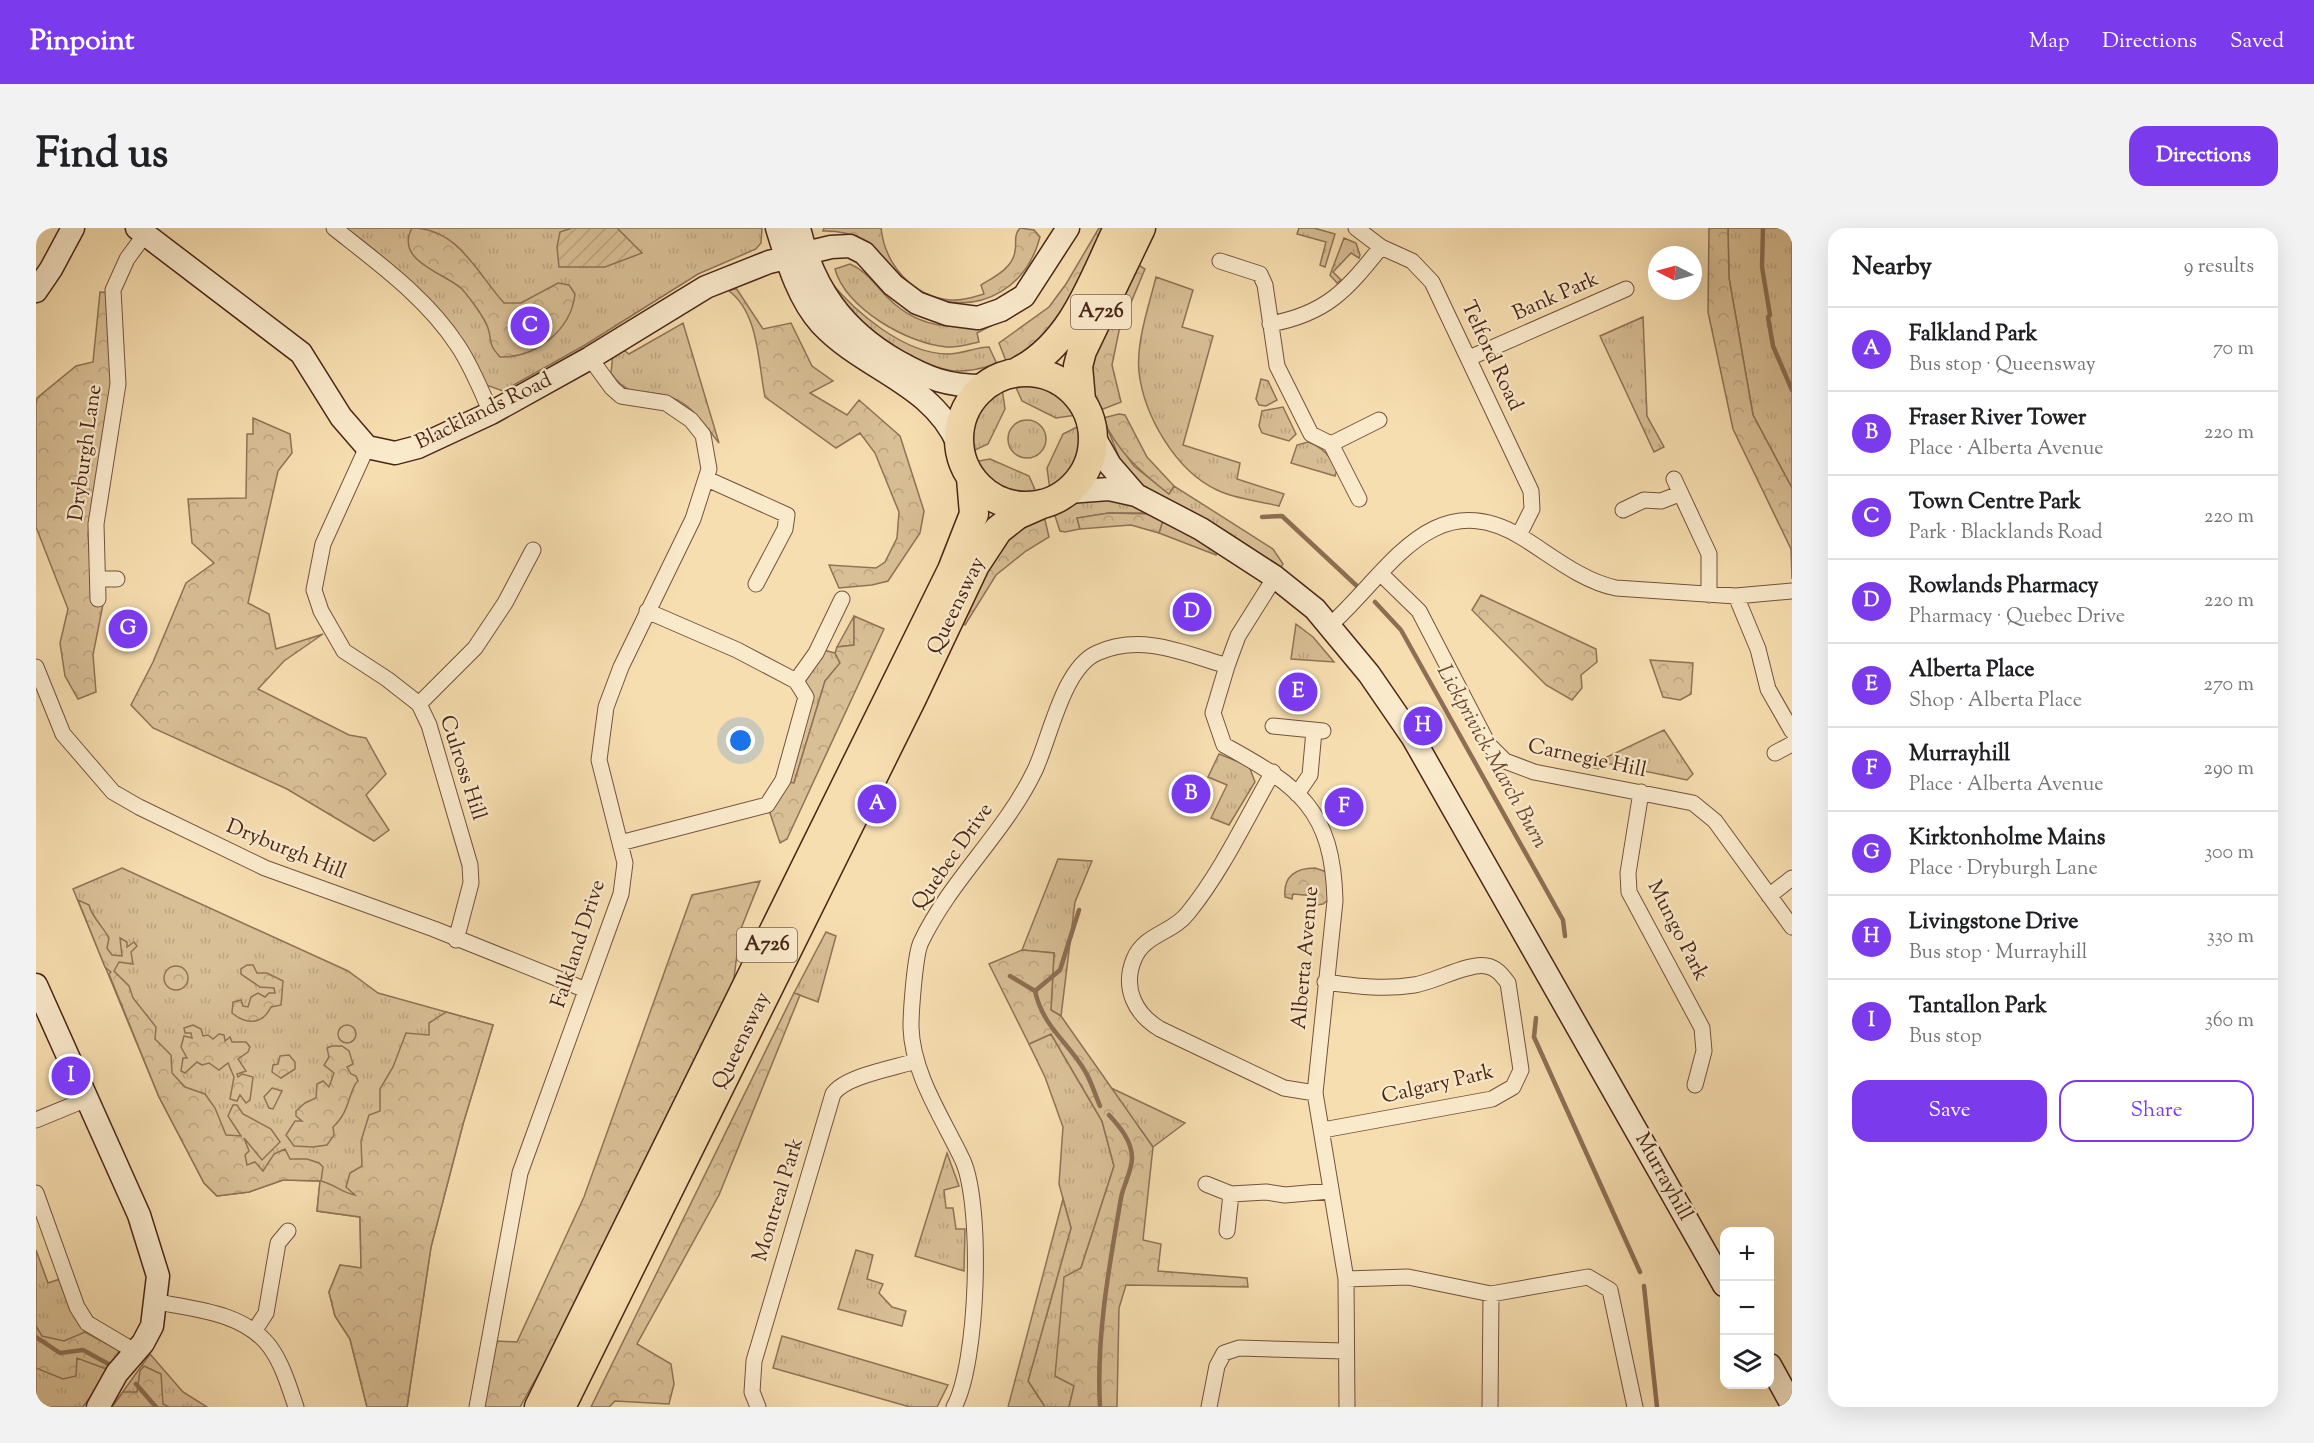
<!DOCTYPE html>
<meta charset="utf-8">
<style>
body{margin:0;font-family:"Sorts Mill Goudy",serif;background:#f2f2f2;color:#202124}
.controls{position:absolute;right:18px;bottom:18px;display:grid;overflow:hidden;border-radius:12px;box-shadow:0 6px 24px #0002}
.controls button{width:54px;height:54px;display:grid;place-items:center;padding:0;border:0;border-bottom:2px solid #e0e0e0;background:#fff;color:#202124;font:30px sans-serif}
.compass{position:absolute;left:1612px;top:18px;width:54px;height:54px;border-radius:50%;background:#fff;box-shadow:0 6px 24px #0002;rotate:276deg}
.you{position:absolute;left:705px;top:513px;width:21px;height:21px;margin:-15px;border:4px solid #fff;border-radius:50%;background:#1a73e8;box-shadow:0 0 0 9px #1a73e833}
.badge{display:grid;place-items:center;width:39px;height:39px;border-radius:50%;background:#7c3aed;color:#fff;font-size:20px;font-weight:700}
.pin{position:absolute;translate:-50% -50%;border:3px solid #fff;box-shadow:0 2px 6px #0006}
.list{margin:0;padding:0;list-style:none}
h2{display:flex;justify-content:space-between;align-items:center;height:78px;margin:0;padding:0 24px;font-size:26px}
h2 small{font-size:20px;font-weight:400;color:#757577}
.list li{display:grid;grid-template-columns:39px 1fr auto;gap:18px;align-items:center;box-sizing:border-box;height:84px;padding:0 24px;border-top:2px solid #e0e0e0}
.list b{display:block;font-size:22px;white-space:nowrap}
.list p{margin:0;font-size:20px;white-space:nowrap;color:#757577}
.list em{font-size:20px;font-style:normal;color:#757577}
.actions{display:flex;gap:12px;padding:18px 24px}
.actions a{flex:1;padding:14px 0;border:2px solid #7c3aed;border-radius:18px;text-align:center;font-size:21px;color:#7c3aed}
.actions .main{background:#7c3aed;color:#fff}
.icon{flex:none;width:33px;height:33px;fill:none;stroke:currentColor;stroke-width:2;stroke-linecap:round;stroke-linejoin:round}
.map{position:relative;flex:none;width:1756px;height:1179px;overflow:hidden;border-radius:18px}
header{display:flex;align-items:center;gap:36px;box-sizing:border-box;height:84px;padding:0 30px;background:#7c3aed;color:#fff}
header strong{font-size:28px}
nav{display:flex;gap:33px;margin-inline-start:auto;font-size:21px}
.intro{display:flex;align-items:center;justify-content:space-between;box-sizing:border-box;height:144px;padding:0 36px}
h1{margin:0;font-size:42px}
.button{padding:15px 27px;border-radius:18px;background:#7c3aed;color:#fff;font-size:21px;font-weight:700}
main{display:flex;gap:36px;padding:0 36px}
aside{flex:1;background:#fff;border-radius:18px;box-shadow:0 6px 24px #0002}
.map>svg:first-child{display:block}
.grass{fill:url(#grass-tufts);stroke:#917256;stroke-width:1.5}
.forest{fill:url(#forest-crowns);stroke:#917256;stroke-width:1.5}
.garden{fill:url(#garden-furrows);stroke:#917256;stroke-width:1.5}
.lines{fill:none;stroke-linecap:round;stroke-linejoin:round}
.stream{stroke:#8e6e54;stroke-width:4.5}
.street-casing{stroke:#74533d;stroke-width:17}
.secondary-casing{stroke:#492517;stroke-width:25}
.highway-casing{stroke:#492517;stroke-width:31}
.street{stroke:#faeacc;stroke-width:15}
.secondary{stroke:#faeacc;stroke-width:22}
.highway{stroke:#f7deb0;stroke-width:28}
.labels{text-anchor:middle;dominant-baseline:central;stroke-width:4.5;stroke-linejoin:round;paint-order:stroke}
.shield{fill:#faeacc;stroke:#7e604d;stroke-width:1.5}
.shield-label{font-size:20px;font-weight:bold;fill:#492517}
.street-label{font-size:21px;fill:#492517;stroke:#faeacc}
.water-label{font-size:22px;font-style:italic;fill:#6c4a35;stroke:#faeacc}
</style>
<header>
<strong>Pinpoint</strong>
<nav><a>Map</a><a>Directions</a><a>Saved</a></nav>
</header>
<div class="intro"><h1>Find us</h1><a class="button">Directions</a></div>
<main>
<div class="map">
<svg width="1756" height="1179" viewBox="0 0 1756 1179">
<defs>
<pattern id="grass-tufts" width="24" height="20" patternUnits="userSpaceOnUse" patternTransform="scale(1.5)"><rect width="24" height="20" fill="#d9bf96"/><path d="M3 7l-1-3M5 7V3M7 7l1-3M15 17l-1-3M17 17v-4M19 17l1-3" fill="none" stroke="#bca481"/></pattern>
<pattern id="forest-crowns" width="20" height="18" patternUnits="userSpaceOnUse" patternTransform="scale(1.5)"><rect width="20" height="18" fill="#d9bf96"/><path d="M2 6a3 3 0 1 1 6 0M12 15a3 3 0 1 1 6 0" fill="none" stroke="#bca481"/></pattern>
<pattern id="garden-furrows" width="10" height="10" patternUnits="userSpaceOnUse" patternTransform="scale(1.5)"><rect width="10" height="10" fill="#d9bf96"/><path d="M-1 1l2-2M0 10L10 0M9 11l2-2" fill="none" stroke="#bca481"/></pattern>
</defs>
<rect width="100%" height="100%" fill="#f7deb0"/>
<filter id="stains"><feTurbulence type="fractalNoise" baseFrequency=".00333" numOctaves="4"/><feColorMatrix values="0 0 0 0 .2 0 0 0 0 .09 0 0 0 0 .02 0 0 0 .5 -.17"/></filter>
<radialGradient id="worn" r=".72"><stop offset=".6" stop-color="#630" stop-opacity="0"/><stop offset="1" stop-color="#630" stop-opacity=".3"/></radialGradient>
<path class="grass" d="M306 0H726V1L725 15 720 21 662 46 549 117 467 163 450 157 443 144Z
M1263 0H1278L1299 6 1289 39 1284 37 1290 14 1261 6Z
M1692 0H1756V260L1717 187 1693 50Z
M1308 10 1320 15 1324 27 1323 30 1315 25 1297 44 1305 52 1301 55 1294 47Z
M814 36C831 43 839 57 852 70 887 105 927 102 970 90L941 105 943 114C933 116 922 120 911 119 872 116 809 80 799 41Z
M1120 49 1157 62 1146 99 1177 108 1147 217 1204 235 1201 251 1248 266 1243 278C1224 273 1199 271 1181 262 1140 243 1108 188 1103 144 1100 113 1113 78 1120 49Z
M793 52C819 84 868 126 912 126 927 126 940 119 953 119L961 136C922 148 908 145 872 126L866 128 809 85Z
M1607 89 1611 188 1628 219 1618 224 1564 108Z
M647 95 683 215C671 200 659 181 641 172 612 157 596 176 575 145L577 124 589 123 593 126Z
M1225 151 1232 153 1241 172 1230 178 1223 177 1220 171Z
M993 155C1016 158 1029 168 1041 187L1020 190 986 173 979 157Z
M966 160 969 181 952 216 937 223C932 195 942 176 966 160Z
M1247 179 1260 206 1253 213 1226 205 1223 198 1226 183Z
M972 211a19 19 0 1 1 38 0a19 19 0 1 1-38 0Z
M1043 198C1047 227 1037 245 1014 262L1011 240 1027 206Z
M1072 202 1098 238 1133 266 1138 258 1237 321 1247 336 1245 339 1188 302 1101 254 1085 234Z
M1272 214C1288 220 1293 227 1301 242L1299 248 1255 235 1261 217Z
M954 231 993 248 1000 264C972 268 954 258 937 234Z
M1071 267 1114 285H1073L1041 290 1044 301 1029 304 1024 303 1018 285 1058 268Z
M1127 292 1181 323 1180 327 1123 305Z
M818 388V417L801 419Z
M1260 396 1277 409 1298 434 1255 431Z
M787 422 799 425 804 435 789 453 758 555 752 554 772 480 769 449Z
M1628 502 1657 546 1651 552 1570 535 1562 541 1552 538Z
M1183 526 1213 538 1219 554 1193 597 1175 590 1191 557 1172 549Z
M1022 631 1056 633 1039 674 1025 788 1015 782 1018 725 986 722Z
M86 640 312 743 342 765 457 797 427 896 395 1019 371 1179H331L314 1111 299 1088 293 1064 304 1037 325 1040 324 989 281 983 284 953 247 952 213 964 181 968 168 955 123 869 37 661Z
M790 704 800 708 782 774 758 765Z
M1015 806 1066 893 1078 938 1045 1040 1038 1158 1033 1179H1009L992 1153 1035 1000 1023 956 1027 899 1009 849 993 816Z
M1073 859 1149 895 1117 919Z
M911 925 923 958 908 962 910 980H917L920 1001H929L928 1043 879 1028Z
M0 1022 12 1055 27 1050 40 1088 49 1104 82 1122 83 1128 47 1179H0Z
M820 1022 837 1027 831 1051 847 1056 843 1065 856 1079 870 1083 866 1098 802 1081Z
M746 1108 912 1157 901 1179H874L737 1140Z
M114 1126 147 1164 171 1179H76Z"/>
<path class="forest" d="M376 0C422 0 441 45 468 75H485L522 55 533 57 539 66C535 102 500 130 464 129 451 114 457 116 452 100 448 89 434 70 426 61 409 45 358 33 376 0Z
M788 0H845C849 37 877 69 915 72 927 73 937 69 948 66L945 57C958 49 977 40 979 23 981 14 977 8 984 0L998 2 1004 9C991 58 948 85 899 71 891 69 879 67 873 62 839 34 840 2 787 3Z
M1063 0H1069L1019 103 990 126 970 133 963 115 1013 79 1030 56Z
M1673 0H1692L1693 50 1717 187 1756 260V351L1755 321 1697 201 1672 84Z
M1098 34 1109 41 1083 103 1076 137 1085 174 1062 183 1051 146Z
M700 60 727 101 755 95 776 138 797 153 774 165 811 187 823 172 864 208 888 283 884 305 852 353 836 357 803 360 793 337 840 340 849 334 861 310 863 284 839 225 824 205 800 220 729 169C722 135 723 85 693 63Z
M64 64 73 65 75 171 52 306 57 372 68 371 57 427 60 464 42 471 29 448 24 415 32 381 0 299V177L1 170 40 138 57 134Z
M1083 186 1089 187 1111 229 1138 258 1133 266C1106 245 1080 223 1067 190Z
M217 190 254 206 256 225 242 243 212 375 233 386 240 421 287 406 248 433 222 461 313 507 330 510 350 546 330 567 353 602 338 613 251 561 117 500 95 477 117 434 150 355 178 335 156 315 152 271 210 270 211 206H217Z
M1073 285 1114 286 1127 292 1123 305 1095 297 1044 301 1041 290Z
M1008 288 1013 309 990 323 960 347 929 397 924 394C948 343 955 316 1008 288Z
M1445 367 1560 421 1561 434 1545 447 1546 460 1536 472 1510 457 1436 382Z
M818 388 848 401 751 611 744 615 733 582 752 554 758 555 789 453 804 435 799 425 801 419 818 417Z
M1614 432 1657 435 1655 466 1644 472 1627 469Z
M1279 640 1291 644 1294 670 1287 676 1281 677 1279 668 1257 666 1256 671 1249 669C1247 648 1260 640 1279 640Z
M724 653 704 703 696 765 525 1106 484 1179H445L460 1113 481 1114 548 969 656 667Z
M42 672 53 677C55 688 68 700 73 710L71 720 76 727 86 728 84 710 91 714V719L98 714 101 718 95 724 97 736 83 734 78 743 93 758 97 770 120 799 119 811 135 827 136 845 149 859 169 866 179 880 190 907 205 908 192 888 197 877H201L207 886 235 901 244 914 226 932 208 910 213 923 209 927 211 937 219 934 227 943 238 926 249 921 254 931H271L283 935 287 939 285 953C298 956 306 965 319 967L310 959 314 945 326 938 325 913 333 887 344 883V861L357 839 370 805 393 807V795L410 784 457 797 427 896 395 1019 371 1179H331L314 1111 299 1088 293 1064 304 1037 325 1040 324 989 281 983 284 953 247 952 213 964 181 968 168 955 123 869 73 746 75 744 69 739Z
M986 722 1018 725 1015 782 1025 788 1117 919 1107 1012 1125 1016 1122 1043 1211 1050 1212 1059 1090 1057 1083 1080 1081 1179H1033L1038 1158 1019 1148 1028 1049 1045 1040 1078 938 1066 893 1015 806 993 816 953 736Z
M211 737H217L221 745H231L247 753 245 777 235 779C226 797 211 797 196 785L197 774 205 772 207 778 212 779 215 769 222 765 229 769 233 765H239L238 760 224 759 205 746V741Z
M128 750a12 12 0 1 1 24 0a12 12 0 1 1-24 0Z
M758 765 764 767 683 967 601 1116 635 1136 638 1156 633 1176 579 1173 573 1179H555Z
M157 797 165 801 167 808 172 807 177 811 183 806 188 807 189 813 194 809 196 814H210L214 819 212 824 202 831 210 843 201 846 202 849 206 846 217 849 214 872 210 875 204 867 201 873 194 871 198 849 192 835 183 842 173 835 166 837 161 834 149 845 145 843 147 830H151L145 819 148 808 156 810 155 805H149L148 800Z
M302 806a9 9 0 1 1 18 0a9 9 0 1 1-18 0Z
M296 818H306L313 823 317 836 311 839 315 846 320 848 322 853C313 860 315 883 297 899L298 907 291 917 277 919 258 918 250 907 259 893H266L260 888V883L269 875 280 870 281 856 287 853 293 859 298 845 288 837 293 829 291 820Z
M253 827 259 834V841L245 850 236 844 237 837 242 836 244 828Z
M236 860 246 863 237 881 233 880 228 869Z
M1027 971 1035 1000 992 1153 1009 1179H972Z
M0 1098 6 1108 28 1113 49 1104 82 1122 83 1128 73 1142 41 1130 40 1148 27 1151 0 1140Z
M108 1138 125 1146 127 1176 133 1179H76L87 1164H101L104 1143Z"/>
<path class="garden" d="M536 0H581L606 25 569 39H523L521 19 524 4Z"/>
<g class="lines">
<path class="stream" d="M1727 0 1726 39 1734 87 1732 89 1737 118 1756 162
M1226 289 1246 288 1322 359
M1339 374 1365 402 1527 692 1529 708
M1043 682 1024 742 999 763C1007 799 1032 814 1049 843 1055 853 1059 866 1064 878
M974 748 999 763
M1500 790 1498 809 1604 1044
M1608 1058 1621 1179
M0 1109 24 1125 47 1122 78 1139
M100 1156 120 1179
M1064 1179C1060 1109 1073 1039 1085 970 1087 958 1096 943 1096 930 1096 913 1084 899 1073 887"/>
<defs>
<path id="street" d="M298 0C342 35 391 70 422 118 436 139 445 162 455 185
M1320 0 1345 19 1376 33 1396 54 1495 263 1496 281 1483 307
M1184 33 1224 46 1229 57 1241 138 1275 206 1295 216 1323 271
M1234 96C1290 86 1311 62 1345 19
M1433 130 1590 61
M1295 216 1343 192
M331 219 287 316 278 362 285 383 308 423 351 451 383 476 393 497 434 637 435 655 420 712
M671 251 751 287 749 301 720 356
M1638 251 1673 326V367
M1587 282 1608 272 1625 273 1643 266
M1344 345 1383 383 1452 516 1469 533 1498 544 1657 575 1679 593 1756 699
M1239 349 1202 408 1191 438 1177 485 1188 517C1263 558 1297 582 1299 673L1279 865 1310 1051 1311 1179
M62 351H81
M1700 368 1722 421 1732 461 1756 503
M62 371 60 296 82 156 77 62 91 31 110 5
M1292 399C1351 348 1395 253 1487 310 1516 328 1546 353 1580 360L1700 368 1756 363
M0 439 27 506 77 564 103 579 229 640 398 701 550 762
M760 453 780 425 806 371
M383 476 439 420 469 375 497 322
M1237 498 1287 503
M1739 525 1756 516
M1237 544C1210 591 1186 643 1152 685 1137 705 1108 706 1098 731 1086 760 1099 786 1124 801L1248 860 1279 865
M1605 564 1592 645 1593 664 1666 800 1668 823 1659 857
M1261 566 1274 547 1278 503
M584 615 731 577 747 552 770 469 760 453 701 422 611 383
M1733 668 1756 650
M0 892 51 871
M1287 902 1456 871 1477 859 1485 842 1472 755C1466 747 1460 739 1450 738 1434 734 1398 754 1378 757 1347 762 1320 758 1289 754
M1170 956 1195 966 1230 964 1249 967 1294 963
M0 965 41 1079 51 1095 100 1124
M1191 1003 1195 966
M1310 1051 1372 1049 1455 1066 1552 1049 1574 1062 1599 1179
M121 1074C159 1081 209 1085 234 1119 247 1137 253 1159 260 1179
M219 1102 230 1085 242 1015 252 1003
M441 1179 484 945 585 666 589 635 563 532 570 479 585 439 657 291 673 241 667 207 655 192 630 175 585 168 576 160 554 130
M722 1179 716 1164 718 1133 797 866C809 848 858 840 880 833
M918 1179C942 1136 947 979 927 933 908 892 876 846 875 799 875 783 879 726 885 714 915 651 969 605 999 542 1014 510 1027 440 1061 425 1105 405 1148 425 1191 438
M1173 1179 1181 1138 1188 1125 1203 1120 1308 1123
M1454 1179 1455 1066"/>
<path id="secondary" d="M101 0 265 125 305 189 331 219 359 225 382 219 455 185 554 130 670 59 733 34 795 19 814 18 828 25 857 57 881 75 911 86 942 90 965 82 988 68 1032 0
M741 0C751 32 762 71 785 96 828 142 896 155 922 216
M763 0C777 60 807 102 861 133 893 151 911 158 948 158
M0 63 15 41 37 0
M1057 207 1074 237 1100 267
M1032 264 1073 261 1100 267 1165 301 1239 349 1279 381 1333 446 1377 510 1688 1057
M0 757 103 987 122 1048 116 1098 107 1115 81 1145 62 1179
M1734 1137 1756 1177"/>
<path id="highway" d="M983 143C1037 115 1057 52 1082 0
M923 211a67 67 0 1 1 134 0a67 67 0 1 1-134 0Z
M1045 172 1042 138 1046 123 1105 0
M503 1179 916 342 938 286 935 250
M525 1179 876 470 939 337 962 302 981 287 1006 276"/>
</defs>
<use href="#street" class="street-casing"/>
<use href="#secondary" class="secondary-casing"/>
<use href="#highway" class="highway-casing"/>
<use href="#street" class="street"/>
<use href="#secondary" class="secondary"/>
<use href="#highway" class="highway"/>
</g>
<g class="labels">
<g class="shield">
<rect x="1035" y="67" width="60" height="34" rx="4.5"/>
<rect x="701" y="700" width="60" height="34" rx="4.5"/>
</g>
<g class="shield-label">
<text x="1065" y="84">A726</text>
<text x="731" y="717">A726</text>
</g>
<g class="street-label">
<text transform="translate(1520 69) rotate(-24)">Bank Park</text>
<text transform="translate(1455 128) rotate(65)">Telford Road</text>
<text transform="translate(448 184) rotate(-26)">Blacklands Road</text>
<text transform="translate(50 225) rotate(-82)">Dryburgh Lane</text>
<text transform="translate(921 378) rotate(-64)">Queensway</text>
<text transform="translate(1551 531) rotate(12)">Carnegie Hill</text>
<text transform="translate(426 540) rotate(72)">Culross Hill</text>
<text transform="translate(250 622) rotate(22)">Dryburgh Hill</text>
<text transform="translate(917 629) rotate(-55)">Quebec Drive</text>
<text transform="translate(1641 703) rotate(63)">Mungo Park</text>
<text transform="translate(543 716) rotate(-72)">Falkland Drive</text>
<text transform="translate(1270 730) rotate(-85)">Alberta Avenue</text>
<text transform="translate(706 813) rotate(-64)">Queensway</text>
<text transform="translate(1402 857) rotate(-13)">Calgary Park</text>
<text transform="translate(1627 949) rotate(61)">Murrayhill</text>
<text transform="translate(743 972) rotate(-73)">Montreal Park</text>
</g>
<g class="water-label">
<text transform="translate(1455 529) rotate(61)">Lickprivick March Burn</text>
</g>
</g>
<rect width="100%" height="100%" filter="url(#stains)"/>
<rect width="100%" height="100%" fill="url(#worn)"/>
</svg>
<div class="controls">
<button>+</button>
<button>−</button>
<button><svg class="icon" aria-label="layers" viewBox="0 0 24 24"><path d="M12 4l9 5-9 5-9-5zM3 14l9 5 9-5"/></svg></button>
</div>
<svg class="compass" viewBox="-18 -18 36 36"><path d="M0-13l5 13h-10z" fill="#e53935"/><path d="M0 13l5-13h-10z" fill="#757577"/></svg>
<div class="you"></div>
<div class="pin badge" style="left:841px;top:576px">A</div>
<div class="pin badge" style="left:1155px;top:566px">B</div>
<div class="pin badge" style="left:494px;top:98px">C</div>
<div class="pin badge" style="left:1156px;top:384px">D</div>
<div class="pin badge" style="left:1262px;top:464px">E</div>
<div class="pin badge" style="left:1308px;top:579px">F</div>
<div class="pin badge" style="left:92px;top:401px">G</div>
<div class="pin badge" style="left:1387px;top:498px">H</div>
<div class="pin badge" style="left:35px;top:848px">I</div>
</div>
<aside>
<h2>Nearby<small>9 results</small></h2>
<ul class="list">
<li><span class="badge">A</span><div><b>Falkland Park</b><p>Bus stop · Queensway</p></div><em>70 m</em></li>
<li><span class="badge">B</span><div><b>Fraser River Tower</b><p>Place · Alberta Avenue</p></div><em>220 m</em></li>
<li><span class="badge">C</span><div><b>Town Centre Park</b><p>Park · Blacklands Road</p></div><em>220 m</em></li>
<li><span class="badge">D</span><div><b>Rowlands Pharmacy</b><p>Pharmacy · Quebec Drive</p></div><em>220 m</em></li>
<li><span class="badge">E</span><div><b>Alberta Place</b><p>Shop · Alberta Place</p></div><em>270 m</em></li>
<li><span class="badge">F</span><div><b>Murrayhill</b><p>Place · Alberta Avenue</p></div><em>290 m</em></li>
<li><span class="badge">G</span><div><b>Kirktonholme Mains</b><p>Place · Dryburgh Lane</p></div><em>300 m</em></li>
<li><span class="badge">H</span><div><b>Livingstone Drive</b><p>Bus stop · Murrayhill</p></div><em>330 m</em></li>
<li><span class="badge">I</span><div><b>Tantallon Park</b><p>Bus stop</p></div><em>360 m</em></li>
</ul>
<div class="actions"><a class="main">Save</a><a>Share</a></div>
</aside>
</main>
